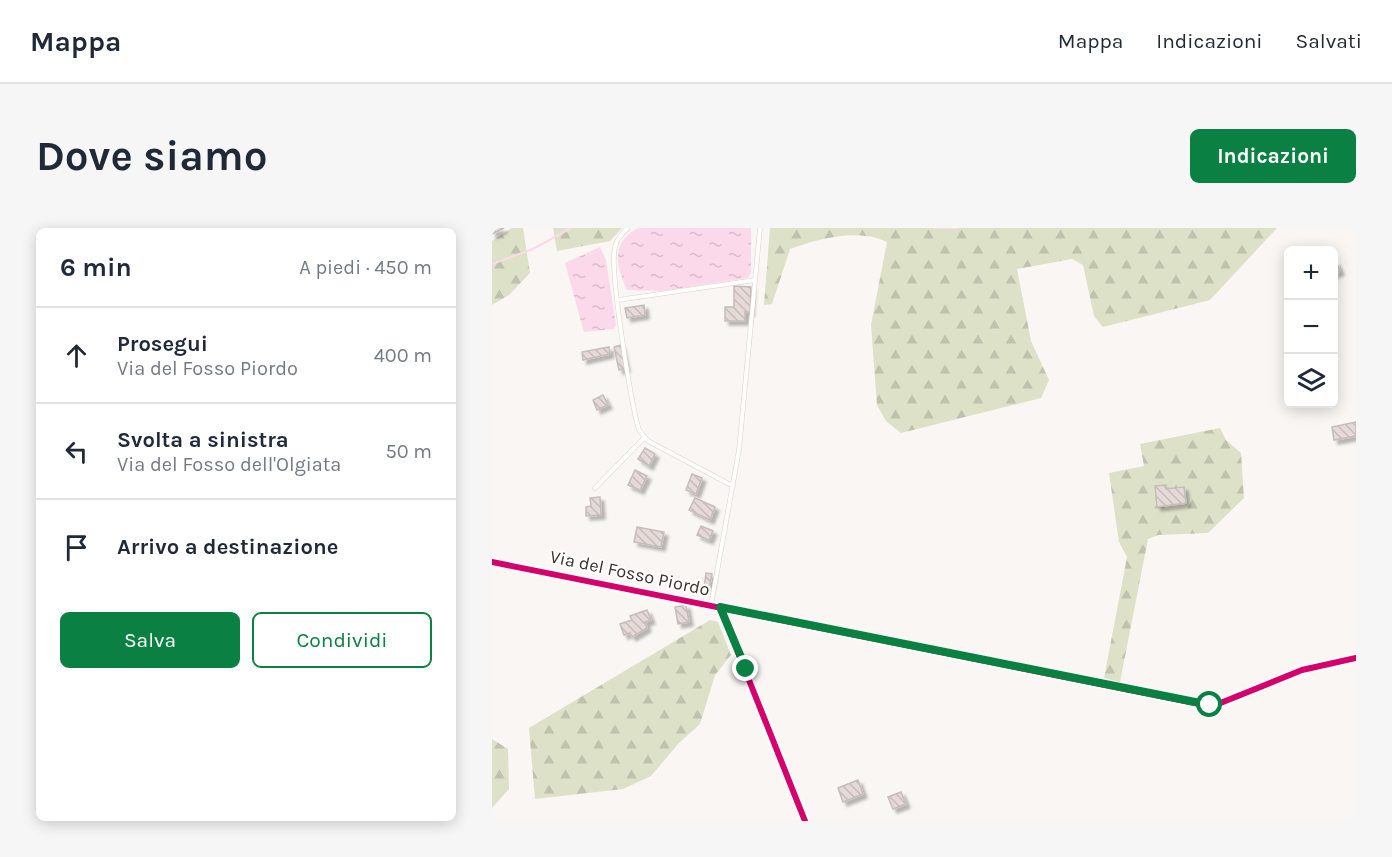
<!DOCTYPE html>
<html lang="it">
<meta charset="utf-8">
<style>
body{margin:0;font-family:Karla,sans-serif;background:#f6f6f7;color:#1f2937}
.controls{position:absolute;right:18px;top:18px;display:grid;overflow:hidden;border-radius:9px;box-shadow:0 3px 15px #0003}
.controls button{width:54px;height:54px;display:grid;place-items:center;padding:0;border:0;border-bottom:2px solid #e0e1e3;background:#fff;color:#1f2937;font:30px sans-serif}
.stop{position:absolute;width:18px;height:18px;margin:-14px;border:4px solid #0b8043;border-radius:50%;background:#fff}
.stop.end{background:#0b8043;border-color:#fff;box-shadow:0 2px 6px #0008}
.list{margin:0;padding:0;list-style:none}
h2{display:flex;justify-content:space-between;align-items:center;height:78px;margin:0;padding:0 24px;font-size:26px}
h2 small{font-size:20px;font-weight:400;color:#747a83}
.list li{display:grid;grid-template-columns:39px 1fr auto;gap:18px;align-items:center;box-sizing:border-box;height:96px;padding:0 24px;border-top:2px solid #e0e1e3}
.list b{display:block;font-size:22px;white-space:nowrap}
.list p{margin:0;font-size:20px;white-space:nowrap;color:#747a83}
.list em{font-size:20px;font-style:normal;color:#747a83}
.actions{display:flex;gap:12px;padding:18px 24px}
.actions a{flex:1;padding:14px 0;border:2px solid #0b8043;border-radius:9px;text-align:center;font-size:21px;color:#0b8043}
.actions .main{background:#0b8043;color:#fff}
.icon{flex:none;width:33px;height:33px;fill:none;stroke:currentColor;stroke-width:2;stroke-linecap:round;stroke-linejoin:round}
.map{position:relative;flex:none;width:864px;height:593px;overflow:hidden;border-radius:9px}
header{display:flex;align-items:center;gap:36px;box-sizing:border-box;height:84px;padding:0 30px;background:#fff;border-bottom:2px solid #e0e1e3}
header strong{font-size:28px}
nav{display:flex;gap:33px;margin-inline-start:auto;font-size:21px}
.intro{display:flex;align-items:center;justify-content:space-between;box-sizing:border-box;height:144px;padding:0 36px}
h1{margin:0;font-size:42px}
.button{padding:15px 27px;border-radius:9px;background:#0b8043;color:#fff;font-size:21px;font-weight:700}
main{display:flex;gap:36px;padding:0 36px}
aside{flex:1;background:#fff;border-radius:9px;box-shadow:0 3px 15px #0003}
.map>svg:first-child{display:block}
.forest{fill:url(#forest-firs)}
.water{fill:url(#water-ripples)}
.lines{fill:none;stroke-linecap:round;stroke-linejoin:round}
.stream{stroke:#fcd9ea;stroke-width:2}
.building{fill:url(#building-back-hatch);stroke:#c5bdbb;stroke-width:1.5;filter:url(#shadow)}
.service-casing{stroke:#d9d2cc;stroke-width:5}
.minor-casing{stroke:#d9d2cc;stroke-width:8}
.service{stroke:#fefefd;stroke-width:4}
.minor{stroke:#fefefd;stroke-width:7}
.cycleway-casing{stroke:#fff;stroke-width:10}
.cycleway{stroke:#d6006c;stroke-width:6}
.route{stroke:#0b8043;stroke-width:8}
.labels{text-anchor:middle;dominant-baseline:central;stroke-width:4.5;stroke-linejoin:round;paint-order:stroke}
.street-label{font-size:18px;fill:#3e3129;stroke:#fff}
</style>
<header>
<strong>Mappa</strong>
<nav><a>Mappa</a><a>Indicazioni</a><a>Salvati</a></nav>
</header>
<div class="intro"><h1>Dove siamo</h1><a class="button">Indicazioni</a></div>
<main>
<aside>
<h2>6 min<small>A piedi · 450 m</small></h2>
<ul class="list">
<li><svg class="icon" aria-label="ahead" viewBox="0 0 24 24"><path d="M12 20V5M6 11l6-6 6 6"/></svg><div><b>Prosegui</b><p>Via del Fosso Piordo</p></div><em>400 m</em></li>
<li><svg class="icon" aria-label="left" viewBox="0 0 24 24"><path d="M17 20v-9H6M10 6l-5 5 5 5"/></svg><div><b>Svolta a sinistra</b><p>Via del Fosso dell'Olgiata</p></div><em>50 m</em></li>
<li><svg class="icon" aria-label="arrive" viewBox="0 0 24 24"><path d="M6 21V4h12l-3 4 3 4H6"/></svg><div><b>Arrivo a destinazione</b></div></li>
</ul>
<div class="actions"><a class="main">Salva</a><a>Condividi</a></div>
</aside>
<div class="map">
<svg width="864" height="593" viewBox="0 0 864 593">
<defs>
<pattern id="forest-firs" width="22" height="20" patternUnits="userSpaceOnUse" patternTransform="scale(1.5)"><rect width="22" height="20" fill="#dde1c8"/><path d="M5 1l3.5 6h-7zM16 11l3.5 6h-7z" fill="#bfc2ac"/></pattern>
<pattern id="water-ripples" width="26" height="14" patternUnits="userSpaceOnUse" patternTransform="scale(1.5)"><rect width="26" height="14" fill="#fcd9ea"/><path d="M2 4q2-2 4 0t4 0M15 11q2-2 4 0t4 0" fill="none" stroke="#d9bbc9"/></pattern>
<pattern id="building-back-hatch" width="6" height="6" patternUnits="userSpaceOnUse" patternTransform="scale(1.5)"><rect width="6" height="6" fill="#e6dad9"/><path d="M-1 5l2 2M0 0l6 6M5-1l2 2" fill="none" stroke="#c6bcba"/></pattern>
<filter id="shadow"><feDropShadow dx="4" dy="4" stdDeviation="1.5" flood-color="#0004"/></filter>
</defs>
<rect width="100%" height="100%" fill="#f9f6f3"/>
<path class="forest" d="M20 0H31L38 45 17 67 0 77V13Z
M61 0H130L118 13 65 23Z
M278 0H785L718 72 611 99 602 88 591 37 580 31 525 41 539 113 557 152 549 170 409 205 394 193 385 177 379 97 395 14C368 0 327 10 298 21L280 76 272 77Z
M728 200 734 212 749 225 752 270 716 305 666 307 656 311 628 454 612 450 635 329 627 314 617 245 652 238 648 216Z
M218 392 226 394 239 427 223 447 208 496 187 515 159 548 131 561 43 571 37 500Z
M0 511 16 521 17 561 0 580Z"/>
<path class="water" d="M146 0H259V44L256 50 170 63 135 62C124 37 118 15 146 0Z
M108 19 114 32 124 97 122 101 92 104 73 35Z"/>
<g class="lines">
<path class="stream" d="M441 0H465
M0 36 41 21 79 0"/>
</g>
<path class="building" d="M0 0H12L0 6Z
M844 34 848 43 842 46V35Z
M242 58 259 59 258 84H253V93H233V79H242Z
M152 77 153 87 135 90 133 80Z
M129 117 134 140 127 142 122 119Z
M117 119 118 126 91 132 90 124Z
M111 167 116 177 105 182 101 172Z
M864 194V208L842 212 840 199Z
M153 220 163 226 157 238 146 231Z
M143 242 155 248 148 262 136 257Z
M200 246 210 250 204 266 194 262Z
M674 257V261L692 259 694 275 665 279 663 258Z
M108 269 109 287 94 288V279L99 278 98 270Z
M203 270 223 279 218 292 197 282Z
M209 298 221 303 217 312 205 307Z
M145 299 172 304 169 319 142 314Z
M214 345 220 346 217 361 212 360Z
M194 377 197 394 186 396 183 379Z
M155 382 159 392 153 394 155 400 140 409 138 405 132 407 128 396 140 392 138 388Z
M366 552 371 566 351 574 346 560Z
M409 564 414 576 401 581 396 569Z"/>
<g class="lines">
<defs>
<path id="service" d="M136 0C130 5 125 11 123 19 117 41 139 175 147 202L156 213 241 258
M126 72 263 52
M103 260 152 210
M219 377 247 222 268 0"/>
<path id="minor" d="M0 334 713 477 726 476 810 442 864 430
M228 379 313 593"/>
</defs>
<use href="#service" class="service-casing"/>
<use href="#minor" class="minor-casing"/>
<use href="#service" class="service"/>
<use href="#minor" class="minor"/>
<defs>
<path id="cycleway" d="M0 334 713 477 726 476 810 442 864 430
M228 379 313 593"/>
</defs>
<use href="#cycleway" class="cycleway-casing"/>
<use href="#cycleway" class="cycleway"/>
</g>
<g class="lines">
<path class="route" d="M254 441 228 379 718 477"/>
</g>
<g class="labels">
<g class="street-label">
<text transform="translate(138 345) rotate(12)">Via del Fosso Piordo</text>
</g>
</g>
</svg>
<div class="controls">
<button>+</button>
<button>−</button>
<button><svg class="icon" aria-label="layers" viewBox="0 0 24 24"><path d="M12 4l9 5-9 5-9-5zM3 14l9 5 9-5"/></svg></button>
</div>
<div class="stop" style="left:718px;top:477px"></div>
<div class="stop end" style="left:254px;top:441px"></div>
</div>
</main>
